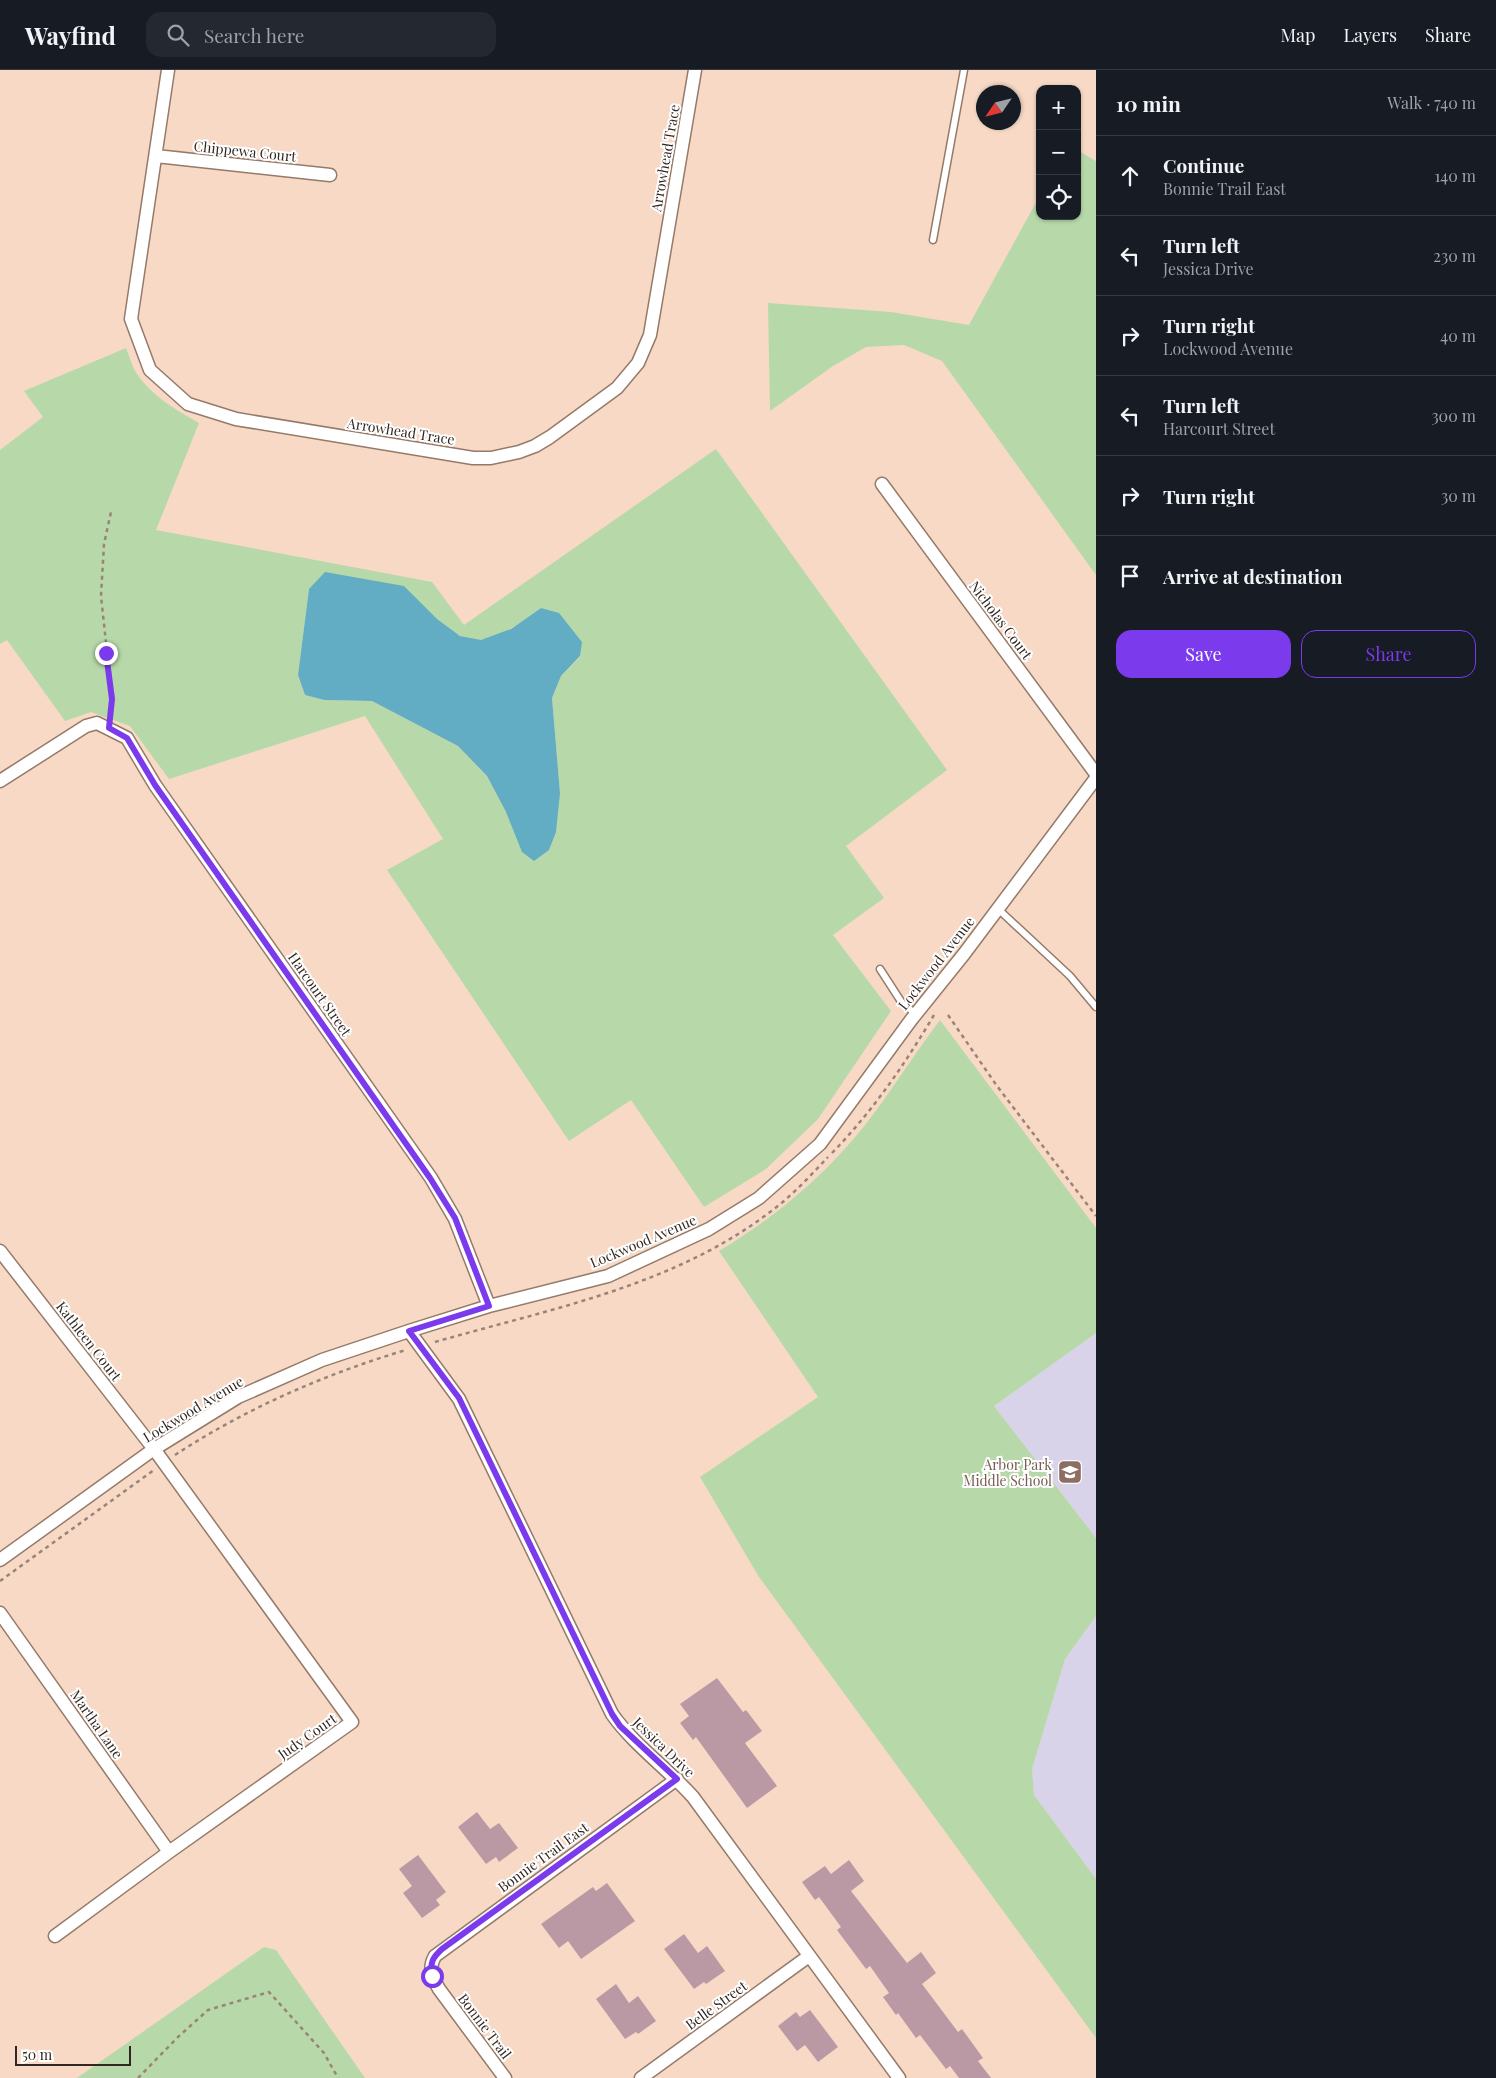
<!DOCTYPE html>
<meta charset="utf-8">
<style>
body{margin:0;font-family:"Playfair Display",serif;background:#242831;color:#f1f3f6}
.controls{position:absolute;right:15px;top:15px;display:grid;overflow:hidden;border-radius:10px;box-shadow:0 1px 4px #0004}
.controls button{width:45px;height:45px;display:grid;place-items:center;padding:0;border:0;border-bottom:1px solid #363941;background:#171b24;color:#f1f3f6;font:25px sans-serif}
.compass{position:absolute;left:976px;top:15px;width:45px;height:45px;border-radius:50%;background:#171b24;box-shadow:0 1px 4px #0004;rotate:235deg}
.scale{position:absolute;left:15px;bottom:12px;width:116px;box-sizing:border-box;padding-left:5px;border:2px solid #322720;border-top:0;font-size:14px;line-height:18px;white-space:nowrap;color:#322720;-webkit-text-stroke:4px #fff;paint-order:stroke}
.stop{position:absolute;width:15px;height:15px;margin:-11px;border:4px solid #7c3aed;border-radius:50%;background:#fff}
.stop.end{background:#7c3aed;border-color:#fff;box-shadow:0 1px 5px #0008}
.list{margin:0;padding:0;list-style:none}
h2{display:flex;justify-content:space-between;align-items:center;height:65px;margin:0;padding:0 20px;font-size:21px}
h2 small{font-size:16px;font-weight:400;color:#9ea1a6}
.list li{display:grid;grid-template-columns:32px 1fr auto;gap:15px;align-items:center;box-sizing:border-box;height:80px;padding:0 20px;border-top:1px solid #363941}
.list b{display:block;font-size:19px;white-space:nowrap}
.list p{margin:0;font-size:16px;white-space:nowrap;color:#9ea1a6}
.list em{font-size:16px;font-style:normal;color:#9ea1a6}
.actions{display:flex;gap:10px;padding:15px 20px}
.actions a{flex:1;padding:11px 0;border:1px solid #7c3aed;border-radius:15px;text-align:center;font-size:18px;color:#7c3aed}
.actions .main{background:#7c3aed;color:#fff}
.icon{flex:none;width:28px;height:28px;fill:none;stroke:currentColor;stroke-width:2;stroke-linecap:round;stroke-linejoin:round}
.map{position:relative;flex:none;width:1096px;height:2008px;overflow:hidden}
header{display:flex;align-items:center;gap:30px;box-sizing:border-box;height:70px;padding:0 25px;background:#171b24;border-bottom:1px solid #363941}
header strong{font-size:24px}
nav{display:flex;gap:28px;margin-inline-start:auto;font-size:18px}
.search{width:350px;height:45px;background:#242831;display:flex;align-items:center;gap:12px;box-sizing:border-box;padding:0 18px;border-radius:15px;color:#9ea1a6;font-size:19px}
main{display:flex}
aside{flex:1;background:#171b24}
.map>svg:first-child{display:block}
.education{fill:#d8d3e8}
.green{fill:#b7d9a9;fill-rule:evenodd}
.water{fill:#62adc4}
.building{fill:#ba99a4}
.lines{fill:none;stroke-linecap:round;stroke-linejoin:round}
.lane-casing{stroke:#957a69;stroke-width:9}
.street-casing{stroke:#957a69;stroke-width:15}
.path{stroke:#998476;stroke-width:2.5;stroke-dasharray:4 4;stroke-linecap:butt}
.lane{stroke:#fff;stroke-width:6}
.street{stroke:#fff;stroke-width:12}
.route{stroke:#7c3aed;stroke-width:6}
.labels{text-anchor:middle;dominant-baseline:central;stroke-width:4;stroke-linejoin:round;paint-order:stroke}
.street-label{font-size:14px;fill:#322720;stroke:#fff}
.education-label{font-size:14px;fill:#785e54;stroke:#fff;text-anchor:end}
</style>
<header>
<strong>Wayfind</strong>
<div class="search"><svg class="icon" aria-label="search" viewBox="0 0 24 24"><circle cx="10" cy="10" r="6"/><path d="M15 15l6 6"/></svg>Search here</div>
<nav><a>Map</a><a>Layers</a><a>Share</a></nav>
</header>
<main>
<div class="map">
<svg width="1096" height="2008" viewBox="0 0 1096 2008">
<rect width="100%" height="100%" fill="#f7d9c6"/>
<path class="education" d="M1096 1263V1468L994 1336Z
M1096 1546V1809L1034 1725 1032 1699 1065 1589Z"/>
<path class="green" d="M1077 80 1096 91V505L942 291 904 275 866 277 833 296 770 341 768 233 891 242 969 255 1040 125V146H1077Z
M126 278C130 287 132 297 137 304 153 327 176 340 199 353L156 460 432 512 464 555 716 379 947 700 846 776 884 828 833 865 891 941 818 1049 766 1099 704 1137 631 1030 569 1071 387 800 443 769 365 646 169 709 130 656 91 642 65 651 7 570 0 574V380L43 347 24 321ZM404 516C424 536 449 570 480 570 498 570 527 548 541 538L580 587 561 606 552 628 560 723 506 742 487 706 458 676 372 631 324 630 305 625 298 605 309 519Z
M940 950 1096 1158V1263L994 1336 1096 1468V1546L1065 1589 1032 1699 1034 1725 1096 1809V1968L759 1507 700 1407 818 1327 719 1181C781 1144 836 1096 878 1038 899 1009 918 979 940 950Z
M264 1877 276 1880 365 2008H77Z"/>
<path class="water" d="M325 502 404 516 437 549 460 566 481 570 511 559 541 538 559 543 582 572 580 586 561 606 552 628 560 723 556 762 549 780 534 791 522 782 506 742 487 706 458 676 372 631 324 630 305 625 298 605 309 519Z"/>
<path class="building" d="M717 1608 743 1642 746 1640 762 1661 745 1673 777 1716 747 1738 696 1667 693 1670 680 1653 689 1646 680 1634Z
M477 1742 490 1759 499 1753 518 1778 499 1792 496 1787 486 1794 458 1757Z
M418 1785 446 1822 436 1830 440 1835 422 1848 403 1823 412 1816 399 1799Z
M849 1790 864 1811 851 1821 907 1893 921 1882 936 1903 922 1914 958 1962 962 1959 983 1988 978 1991 991 2008H959L950 1996 946 1999 920 1965 916 1968 898 1943 896 1945 883 1927 889 1923 870 1896 866 1899 837 1860 841 1857 819 1827 815 1830 802 1812 825 1796 831 1804Z
M607 1813 635 1851 581 1889 568 1871 559 1878 541 1854 593 1817 596 1821Z
M684 1864 698 1883 707 1876 725 1901 706 1914 704 1912 694 1919 664 1879Z
M616 1914 629 1933 638 1926 656 1951 638 1964 636 1962 625 1969 596 1929Z
M810 1940 838 1977 818 1992 805 1975 797 1981 778 1956 796 1942 800 1947Z"/>
<g class="lines">
<defs>
<path id="lane" d="M933 170 964 0
M997 838 1070 906 1096 937
M880 899 902 933 916 944"/>
<path id="street" d="M168 0 131 249 150 300 188 334 236 349 473 388H491L519 382 535 376 550 367 617 318 638 293 650 265 695 0
M156 86 330 105
M882 414 1096 704
M0 711 86 656 97 653 127 668 155 715 431 1108 455 1149 489 1236
M0 1181 154 1379 352 1652 169 1782 55 1866
M409 1261 459 1329 612 1644C633 1674 668 1699 693 1727L899 2008
M0 1490 154 1379 238 1327 322 1290 409 1261 489 1236 608 1206 709 1159 759 1128 820 1074 911 950 964 884 1096 708
M0 1543 169 1782
M505 2008 439 1919C432 1907 428 1898 435 1886L677 1709
M641 2008 809 1886"/>
</defs>
<use href="#lane" class="lane-casing"/>
<use href="#street" class="street-casing"/>
<path class="path" d="M110 645 112 629 101 526 104 474 111 442
M948 945 997 1016 1096 1146
M832 1083C872 1042 905 994 934 945
M435 1272C550 1239 673 1216 770 1142 791 1127 810 1106 828 1087
M175 1385C245 1339 325 1304 406 1280
M0 1511 154 1400
M138 2008 178 1967 208 1940 269 1922 324 1983 338 2008"/>
<use href="#lane" class="lane"/>
<use href="#street" class="street"/>
</g>
<g class="lines">
<path class="route" d="M106 583 112 629 109 658 127 668 155 715 430 1108 455 1148 489 1236 409 1261 459 1328 612 1644 620 1656 677 1709 442 1879C432 1888 430 1893 432 1906"/>
</g>
<defs>
<symbol id="school-square" viewBox="-11 -11 22 22"><rect x="-9" y="-9" width="18" height="18" rx="4" fill="#8d6e63" stroke="#fff"/><path d="M0-5L7-2L0 1L-7-2ZM-4 1L0 2.5L4 1V4Q0 6-4 4Z" fill="#fff"/></symbol>
</defs>
<g fill-rule="evenodd">
<use href="#school-square" x="1056" y="1388" width="28" height="28"/>
</g>
<g class="labels">
<g class="street-label">
<text transform="translate(245 81) rotate(6)">Chippewa Court</text>
<text transform="translate(665 88) rotate(-80)">Arrowhead Trace</text>
<text transform="translate(401 361) rotate(9)">Arrowhead Trace</text>
<text transform="translate(1001 550) rotate(53)">Nicholas Court</text>
<text transform="translate(936 893) rotate(-52)">Lockwood Avenue</text>
<text transform="translate(320 924) rotate(55)">Harcourt Street</text>
<text transform="translate(643 1171) rotate(-23)">Lockwood Avenue</text>
<text transform="translate(89 1271) rotate(52)">Kathleen Court</text>
<text transform="translate(193 1339) rotate(-31)">Lockwood Avenue</text>
<text transform="translate(97 1654) rotate(55)">Martha Lane</text>
<text transform="translate(307 1666) rotate(-35)">Judy Court</text>
<text transform="translate(664 1677) rotate(44)">Jessica Drive</text>
<text transform="translate(543 1787) rotate(-36)">Bonnie Trail East</text>
<text transform="translate(716 1935) rotate(-36)">Belle Street</text>
<text transform="translate(485 1956) rotate(53)">Bonnie Trail</text>
</g>
<g class="education-label">
<text x="1052" y="1394">Arbor Park<tspan x="1052" dy="16">Middle School</tspan></text>
</g>
</g>
</svg>
<div class="controls">
<button>+</button>
<button>−</button>
<button><svg class="icon" aria-label="locate" viewBox="0 0 24 24"><circle cx="12" cy="12" r="6"/><path d="M12 2v4M12 18v4M2 12h4M18 12h4"/></svg></button>
</div>
<svg class="compass" viewBox="-18 -18 36 36"><path d="M0-13l5 13h-10z" fill="#e53935"/><path d="M0 13l5-13h-10z" fill="#9ea1a6"/></svg>
<div class="scale">50 m</div>
<div class="stop" style="left:432px;top:1906px"></div>
<div class="stop end" style="left:106px;top:583px"></div>
</div>
<aside>
<h2>10 min<small>Walk · 740 m</small></h2>
<ul class="list">
<li><svg class="icon" aria-label="ahead" viewBox="0 0 24 24"><path d="M12 20V5M6 11l6-6 6 6"/></svg><div><b>Continue</b><p>Bonnie Trail East</p></div><em>140 m</em></li>
<li><svg class="icon" aria-label="left" viewBox="0 0 24 24"><path d="M17 20v-9H6M10 6l-5 5 5 5"/></svg><div><b>Turn left</b><p>Jessica Drive</p></div><em>230 m</em></li>
<li><svg class="icon" aria-label="right" viewBox="0 0 24 24"><path d="M7 20v-9h11M14 6l5 5-5 5"/></svg><div><b>Turn right</b><p>Lockwood Avenue</p></div><em>40 m</em></li>
<li><svg class="icon" aria-label="left" viewBox="0 0 24 24"><path d="M17 20v-9H6M10 6l-5 5 5 5"/></svg><div><b>Turn left</b><p>Harcourt Street</p></div><em>300 m</em></li>
<li><svg class="icon" aria-label="right" viewBox="0 0 24 24"><path d="M7 20v-9h11M14 6l5 5-5 5"/></svg><div><b>Turn right</b></div><em>30 m</em></li>
<li><svg class="icon" aria-label="arrive" viewBox="0 0 24 24"><path d="M6 21V4h12l-3 4 3 4H6"/></svg><div><b>Arrive at destination</b></div></li>
</ul>
<div class="actions"><a class="main">Save</a><a>Share</a></div>
</aside>
</main>
